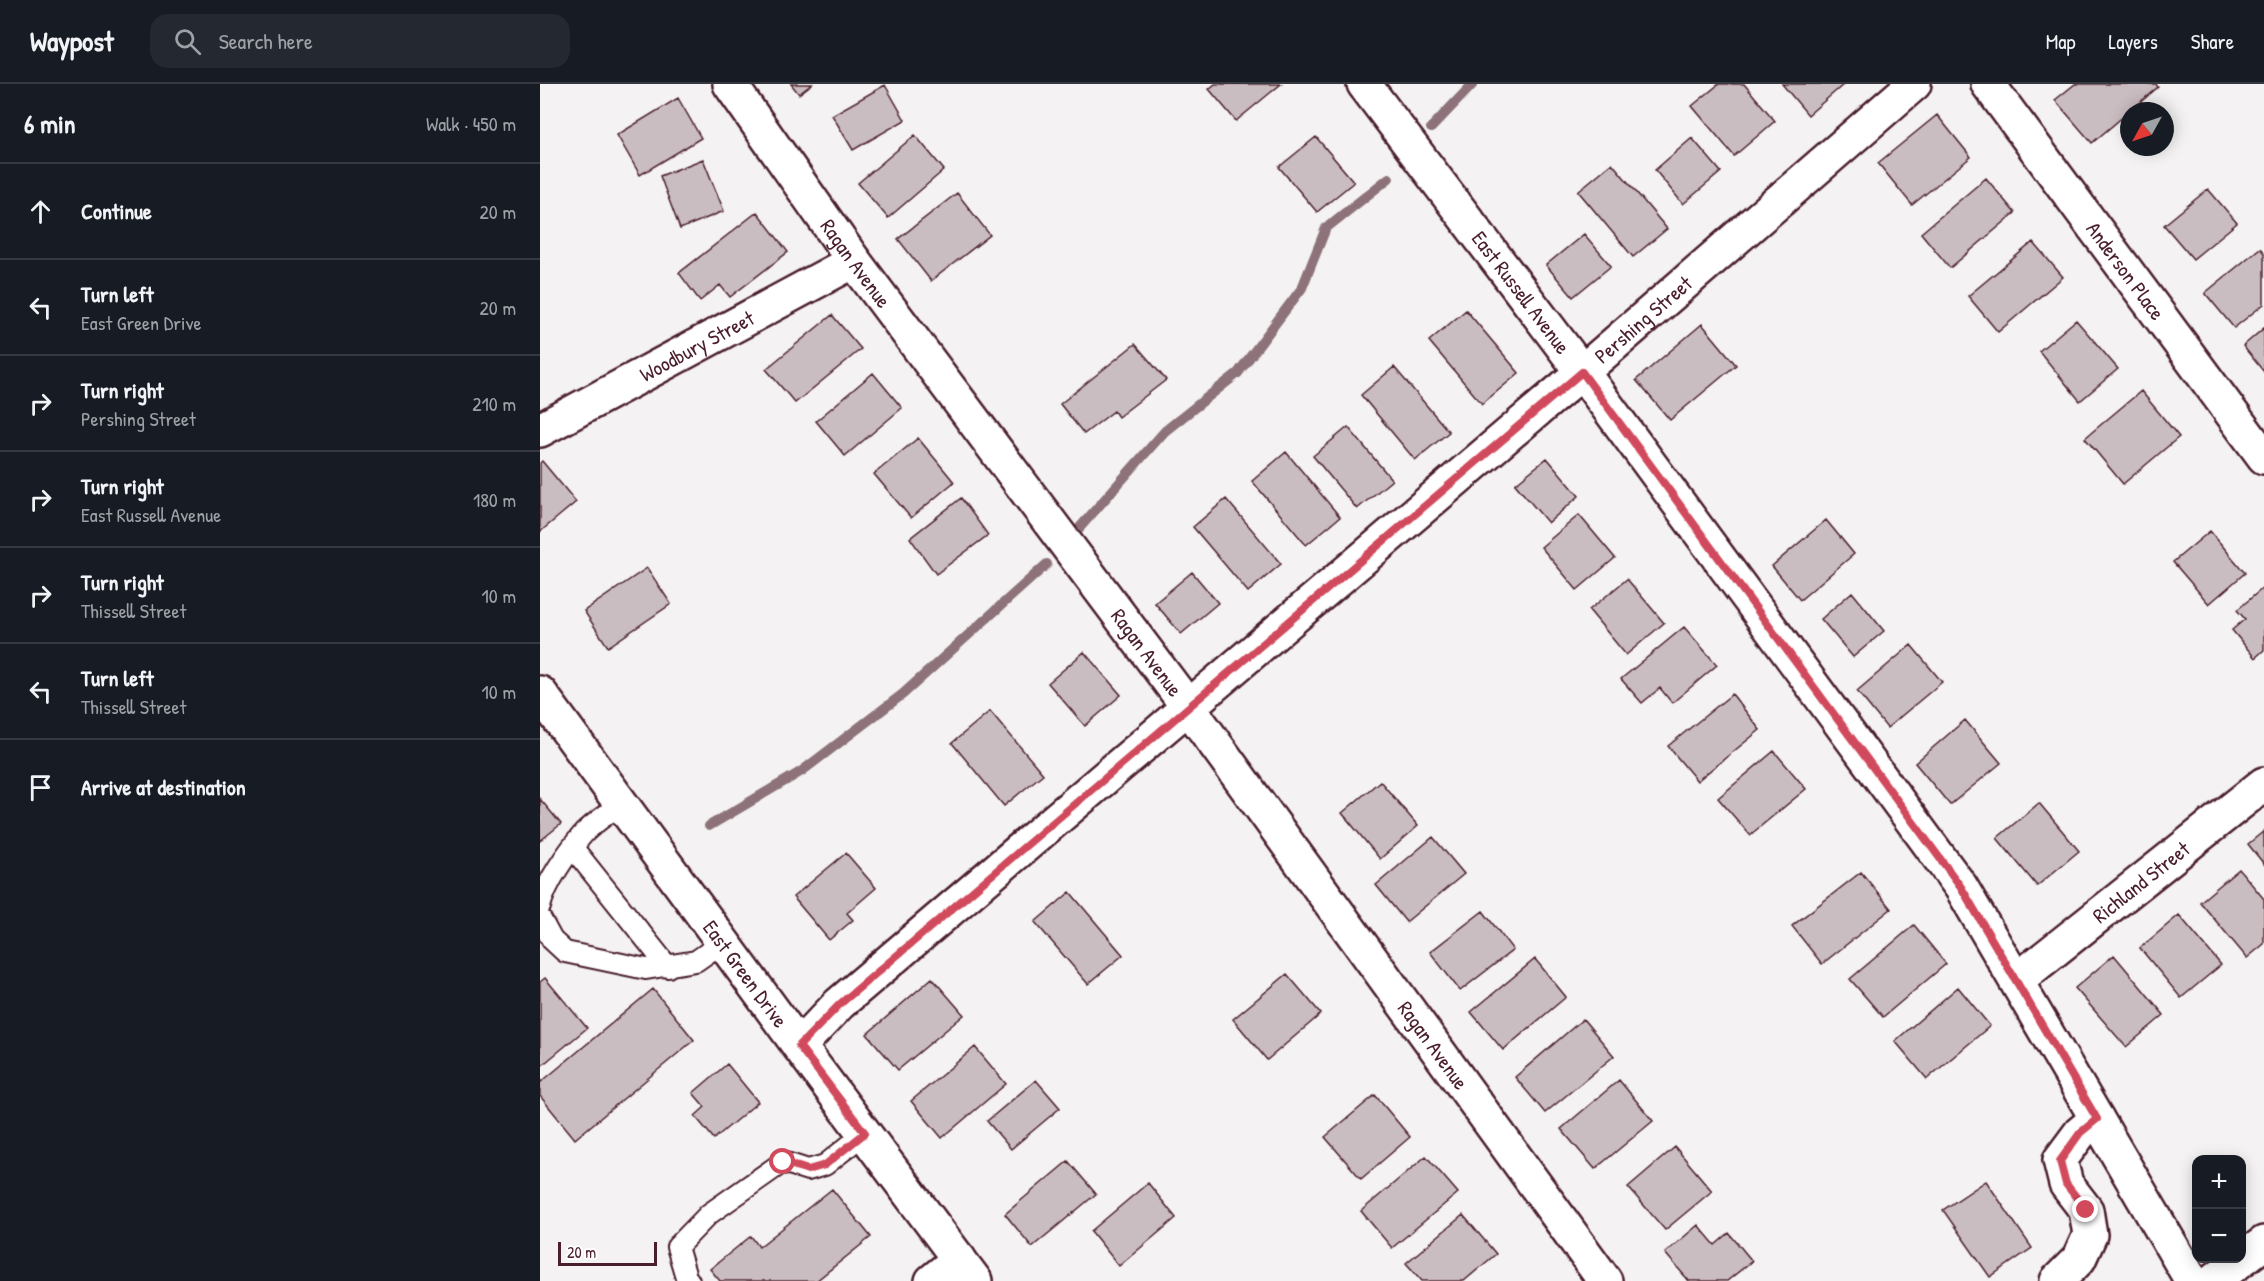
<!DOCTYPE html>
<meta charset="utf-8">
<style>
body{margin:0;font-family:"Patrick Hand",sans-serif;background:#242831;color:#f1f3f6}
.controls{position:absolute;right:18px;bottom:18px;display:grid;overflow:hidden;border-radius:12px;box-shadow:0 3px 15px #0003}
.controls button{width:54px;height:54px;display:grid;place-items:center;padding:0;border:0;border-bottom:2px solid #363941;background:#171b24;color:#f1f3f6;font:30px sans-serif}
.compass{position:absolute;left:1580px;top:18px;width:54px;height:54px;border-radius:50%;background:#171b24;box-shadow:0 3px 15px #0003;rotate:230deg}
.scale{position:absolute;left:18px;bottom:15px;width:99px;box-sizing:border-box;padding-left:6px;border:3px solid #4a1f2b;border-top:0;font-size:16px;line-height:21px;white-space:nowrap;color:#4a1f2b;-webkit-text-stroke:4px #fff;paint-order:stroke}
.stop{position:absolute;width:18px;height:18px;margin:-14px;border:4px solid #d1495b;border-radius:50%;background:#fff}
.stop.end{background:#d1495b;border-color:#fff;box-shadow:0 2px 6px #0008}
.list{margin:0;padding:0;list-style:none}
h2{display:flex;justify-content:space-between;align-items:center;height:78px;margin:0;padding:0 24px;font-size:26px}
h2 small{font-size:20px;font-weight:400;color:#9ea1a6}
.list li{display:grid;grid-template-columns:39px 1fr auto;gap:18px;align-items:center;box-sizing:border-box;height:96px;padding:0 24px;border-top:2px solid #363941}
.list b{display:block;font-size:22px;white-space:nowrap}
.list p{margin:0;font-size:20px;white-space:nowrap;color:#9ea1a6}
.list em{font-size:20px;font-style:normal;color:#9ea1a6}
.icon{flex:none;width:33px;height:33px;fill:none;stroke:currentColor;stroke-width:2;stroke-linecap:round;stroke-linejoin:round}
.map{position:relative;flex:none;width:1724px;height:1197px;overflow:hidden}
header{display:flex;align-items:center;gap:36px;box-sizing:border-box;height:84px;padding:0 30px;background:#171b24;border-bottom:2px solid #363941}
header strong{font-size:28px}
nav{display:flex;gap:33px;margin-inline-start:auto;font-size:21px}
.search{width:420px;height:54px;background:#242831;display:flex;align-items:center;gap:15px;box-sizing:border-box;padding:0 21px;border-radius:18px;color:#9ea1a6;font-size:22px}
main{display:flex}
aside{flex:1;background:#171b24}
.map>svg:first-child{display:block}
.lines{fill:none;stroke-linecap:round;stroke-linejoin:round}
.stream{stroke:#8d727a;stroke-width:10}
.building{fill:#cabdc1;stroke:#4a1f2b;stroke-width:1.5}
.lane-casing{stroke:#4a1f2b;stroke-width:24}
.street-casing{stroke:#4a1f2b;stroke-width:38}
.secondary-casing{stroke:#4a1f2b;stroke-width:38}
.lane{stroke:#fff;stroke-width:20}
.street{stroke:#fff;stroke-width:33}
.secondary{stroke:#fff;stroke-width:33}
.route{stroke:#d1495b;stroke-width:8}
.labels{text-anchor:middle;dominant-baseline:central;stroke-width:4.5;stroke-linejoin:round;paint-order:stroke}
.street-label{font-size:21px;fill:#4a1f2b;stroke:#fff}
</style>
<header>
<strong>Waypost</strong>
<div class="search"><svg class="icon" aria-label="search" viewBox="0 0 24 24"><circle cx="10" cy="10" r="6"/><path d="M15 15l6 6"/></svg>Search here</div>
<nav><a>Map</a><a>Layers</a><a>Share</a></nav>
</header>
<main>
<aside>
<h2>6 min<small>Walk · 450 m</small></h2>
<ul class="list">
<li><svg class="icon" aria-label="ahead" viewBox="0 0 24 24"><path d="M12 20V5M6 11l6-6 6 6"/></svg><div><b>Continue</b></div><em>20 m</em></li>
<li><svg class="icon" aria-label="left" viewBox="0 0 24 24"><path d="M17 20v-9H6M10 6l-5 5 5 5"/></svg><div><b>Turn left</b><p>East Green Drive</p></div><em>20 m</em></li>
<li><svg class="icon" aria-label="right" viewBox="0 0 24 24"><path d="M7 20v-9h11M14 6l5 5-5 5"/></svg><div><b>Turn right</b><p>Pershing Street</p></div><em>210 m</em></li>
<li><svg class="icon" aria-label="right" viewBox="0 0 24 24"><path d="M7 20v-9h11M14 6l5 5-5 5"/></svg><div><b>Turn right</b><p>East Russell Avenue</p></div><em>180 m</em></li>
<li><svg class="icon" aria-label="right" viewBox="0 0 24 24"><path d="M7 20v-9h11M14 6l5 5-5 5"/></svg><div><b>Turn right</b><p>Thissell Street</p></div><em>10 m</em></li>
<li><svg class="icon" aria-label="left" viewBox="0 0 24 24"><path d="M17 20v-9H6M10 6l-5 5 5 5"/></svg><div><b>Turn left</b><p>Thissell Street</p></div><em>10 m</em></li>
<li><svg class="icon" aria-label="arrive" viewBox="0 0 24 24"><path d="M6 21V4h12l-3 4 3 4H6"/></svg><div><b>Arrive at destination</b></div></li>
</ul>
</aside>
<div class="map">
<svg width="1724" height="1197" viewBox="0 0 1724 1197">
<rect width="100%" height="100%" fill="#f4f2f2"/>
<filter id="ink" filterUnits="userSpaceOnUse"><feTurbulence type="fractalNoise" baseFrequency=".0167" numOctaves="2"/><feDisplacementMap in="SourceGraphic" scale="12" xChannelSelector="R" yChannelSelector="G"/><feConvolveMatrix kernelMatrix="1 2 1 2 8 2 1 2 1" color-interpolation-filters="sRGB"/></filter>
<g filter="url(#ink)">
<g class="lines">
<path class="stream" d="M891 44 933 0
M535 449 625 347 698 289 762 204 786 144 849 94
M169 742 262 687 363 610 507 480"/>
</g>
<path class="building" d="M251 0H272L259 10Z
M675 0H741L696 37 669 5Z
M1179 0H1204L1235 37 1194 72 1152 22Z
M1242 0H1303V1L1268 31Z
M1535 0H1616L1618 3 1552 59 1515 16Z
M345 1 365 36 313 66 292 31Z
M138 14 161 54 100 91 77 51Z
M1397 31 1431 73 1372 121 1338 79Z
M375 51 404 86 348 134 318 99Z
M776 53 814 98 777 128 739 83Z
M1152 54 1181 88 1143 120 1115 86Z
M163 75 184 127 140 145 120 92Z
M1072 79 1127 145 1093 173 1038 107Z
M1446 94 1475 129 1410 184 1381 149Z
M1668 105 1697 139 1653 175 1624 141Z
M417 109 450 151 391 197 358 155Z
M217 128 248 168 190 213 180 201 160 217 139 189Z
M1044 150 1071 182 1033 213 1006 181Z
M1493 158 1523 193 1458 248 1428 212Z
M1720 164 1724 169V220L1694 244 1665 209Z
M926 226 979 289 942 320 889 257Z
M292 231 321 265 255 319 226 285Z
M1536 236 1578 285 1540 317 1499 267Z
M1162 240 1196 281 1130 336 1096 296Z
M1724 244V288L1703 262Z
M595 260 626 296 578 333 574 327 544 350 520 320Z
M854 283 909 348 875 376 821 311Z
M333 289 362 324 305 372 276 337Z
M1601 307 1639 353 1583 400 1545 354Z
M808 343 852 396 817 425 773 372Z
M378 354 414 398 371 434 334 390Z
M746 368 800 433 766 461 712 397Z
M1007 374 1039 412 1008 439 975 400Z
M2 377 36 418 0 448V379Z
M421 414 448 451 396 490 370 454Z
M686 415 741 480 708 508 653 443Z
M1039 431 1075 474 1037 506 1001 463Z
M1286 436 1314 470 1260 516 1232 482Z
M1670 447 1705 489 1669 520 1633 478Z
M107 484 131 520 68 563 44 527Z
M652 488 678 519 641 550 615 519Z
M1087 495 1124 539 1086 571 1049 526Z
M1724 503V566L1715 574 1692 546 1705 535 1697 526Z
M1312 508 1344 547 1313 573 1281 535Z
M1144 543 1177 581 1132 619 1120 604 1102 619 1081 595Z
M1371 561 1402 598 1347 644 1317 607Z
M544 568 581 611 545 642 508 599Z
M1192 610 1220 646 1157 697 1128 662Z
M450 627 503 690 464 722 412 659Z
M1425 636 1461 679 1410 721 1375 679Z
M1234 667 1266 705 1210 751 1178 714Z
M840 697 878 742 840 775 802 729Z
M0 715 21 740 0 757Z
M1499 719 1539 767 1497 802 1457 754Z
M1724 747V780L1708 760Z
M893 753 924 790 866 838 836 801Z
M306 769 336 804 307 829 313 836 289 856 253 813Z
M1699 785 1724 815V860L1707 874 1660 818Z
M1321 788 1351 825 1282 880 1252 842Z
M530 808 583 871 548 900 495 838Z
M943 827 973 866 920 907 890 868Z
M1639 831 1681 881 1641 914 1600 864Z
M1374 841 1406 880 1343 933 1310 895Z
M1574 871 1624 931 1586 963 1535 904Z
M995 875 1026 913 963 966 931 928Z
M747 890 781 930 727 976 693 935Z
M5 894 47 944 0 983V898Z
M392 894 424 931 358 986 327 950Z
M1418 903 1450 942 1387 995 1355 957Z
M113 905 154 956 35 1055 0 1012V999Z
M1043 935 1074 972 1005 1029 975 993Z
M435 963 466 1000 402 1054 371 1017Z
M187 980 218 1018 174 1055 155 1032 165 1023 153 1009Z
M496 996 520 1024 471 1065 447 1037Z
M1079 996 1113 1037 1055 1085 1021 1045Z
M835 1011 870 1053 821 1095 785 1053Z
M1135 1063 1172 1107 1125 1146 1088 1103Z
M886 1072 918 1109 852 1164 821 1127Z
M528 1077 556 1110 492 1163 465 1130Z
M1446 1097 1492 1164 1450 1193 1403 1126Z
M608 1099 636 1134 579 1182 551 1147Z
M292 1105 331 1153 276 1197H180L170 1185 211 1152 219 1163Z
M923 1131 956 1170 924 1197H882L866 1179Z
M1158 1141 1175 1161 1189 1149 1212 1177 1187 1197H1149L1125 1169Z"/>
<g class="lines">
<defs>
<path id="lane" d="M33 764 128 883
M0 823C5 800 28 767 44 749 55 738 69 729 81 719
M0 834 12 856 25 868 106 885 156 877 183 858
M149 1197 146 1193 137 1163 169 1130 243 1078 268 1086 285 1081 325 1049"/>
<g id="street">
<path id="s1" d="M190 0 314 177 649 624 1065 1197"/>
<path id="s2" d="M824 0 1042 288 1421 803 1652 1197"/>
<path id="s3" d="M1448 0 1724 373"/>
<path id="s4" d="M0 346 314 177"/>
<path id="s5" d="M1477 896 1724 700"/>
<path id="s6" d="M259 962 299 920 1042 288 1374 0"/>
<path d="M392 1197 419 1175"/>
<path d="M1517 1197 1539 1175 1550 1151 1546 1126 1526 1100 1520 1076 1540 1049 1557 1035"/>
</g>
<g id="secondary">
<path id="s7" d="M0 609 259 962 435 1197"/>
<path d="M1673 1197 1724 1159"/>
</g>
</defs>
<use href="#lane" class="lane-casing"/>
<use href="#street" class="street-casing"/>
<use href="#secondary" class="secondary-casing"/>
<use href="#lane" class="lane"/>
<use href="#street" class="street"/>
<use href="#secondary" class="secondary"/>
</g>
</g>
<g class="lines" filter="url(#ink)">
<path class="route" d="M243 1078 268 1086 285 1081 325 1049 259 962 300 920 1042 288 1421 803 1557 1035 1540 1049 1520 1077 1526 1100 1546 1126"/>
</g>
<g class="labels">
<g class="street-label">
<text stroke="none"><textPath href="#s1" startOffset="219">Ragan Avenue</textPath></text>
<text stroke="none"><textPath href="#s3" startOffset="232">Anderson Place</textPath></text>
<text stroke="none"><textPath href="#s2" startOffset="261">East Russell Avenue</textPath></text>
<text stroke="none"><textPath href="#s6" startOffset="1114">Pershing Street</textPath></text>
<text stroke="none"><textPath href="#s4" startOffset="178">Woodbury Street</textPath></text>
<text stroke="none"><textPath href="#s1" startOffset="705">Ragan Avenue</textPath></text>
<text stroke="none"><textPath href="#s5" startOffset="158">Richland Street</textPath></text>
<text stroke="none"><textPath href="#s7" startOffset="348">East Green Drive</textPath></text>
<text stroke="none"><textPath href="#s1" startOffset="1191">Ragan Avenue</textPath></text>
</g>
</g>
</svg>
<div class="controls">
<button>+</button>
<button>−</button>
</div>
<svg class="compass" viewBox="-18 -18 36 36"><path d="M0-13l5 13h-10z" fill="#e53935"/><path d="M0 13l5-13h-10z" fill="#9ea1a6"/></svg>
<div class="scale">20 m</div>
<div class="stop" style="left:243px;top:1078px"></div>
<div class="stop end" style="left:1546px;top:1126px"></div>
</div>
</main>
